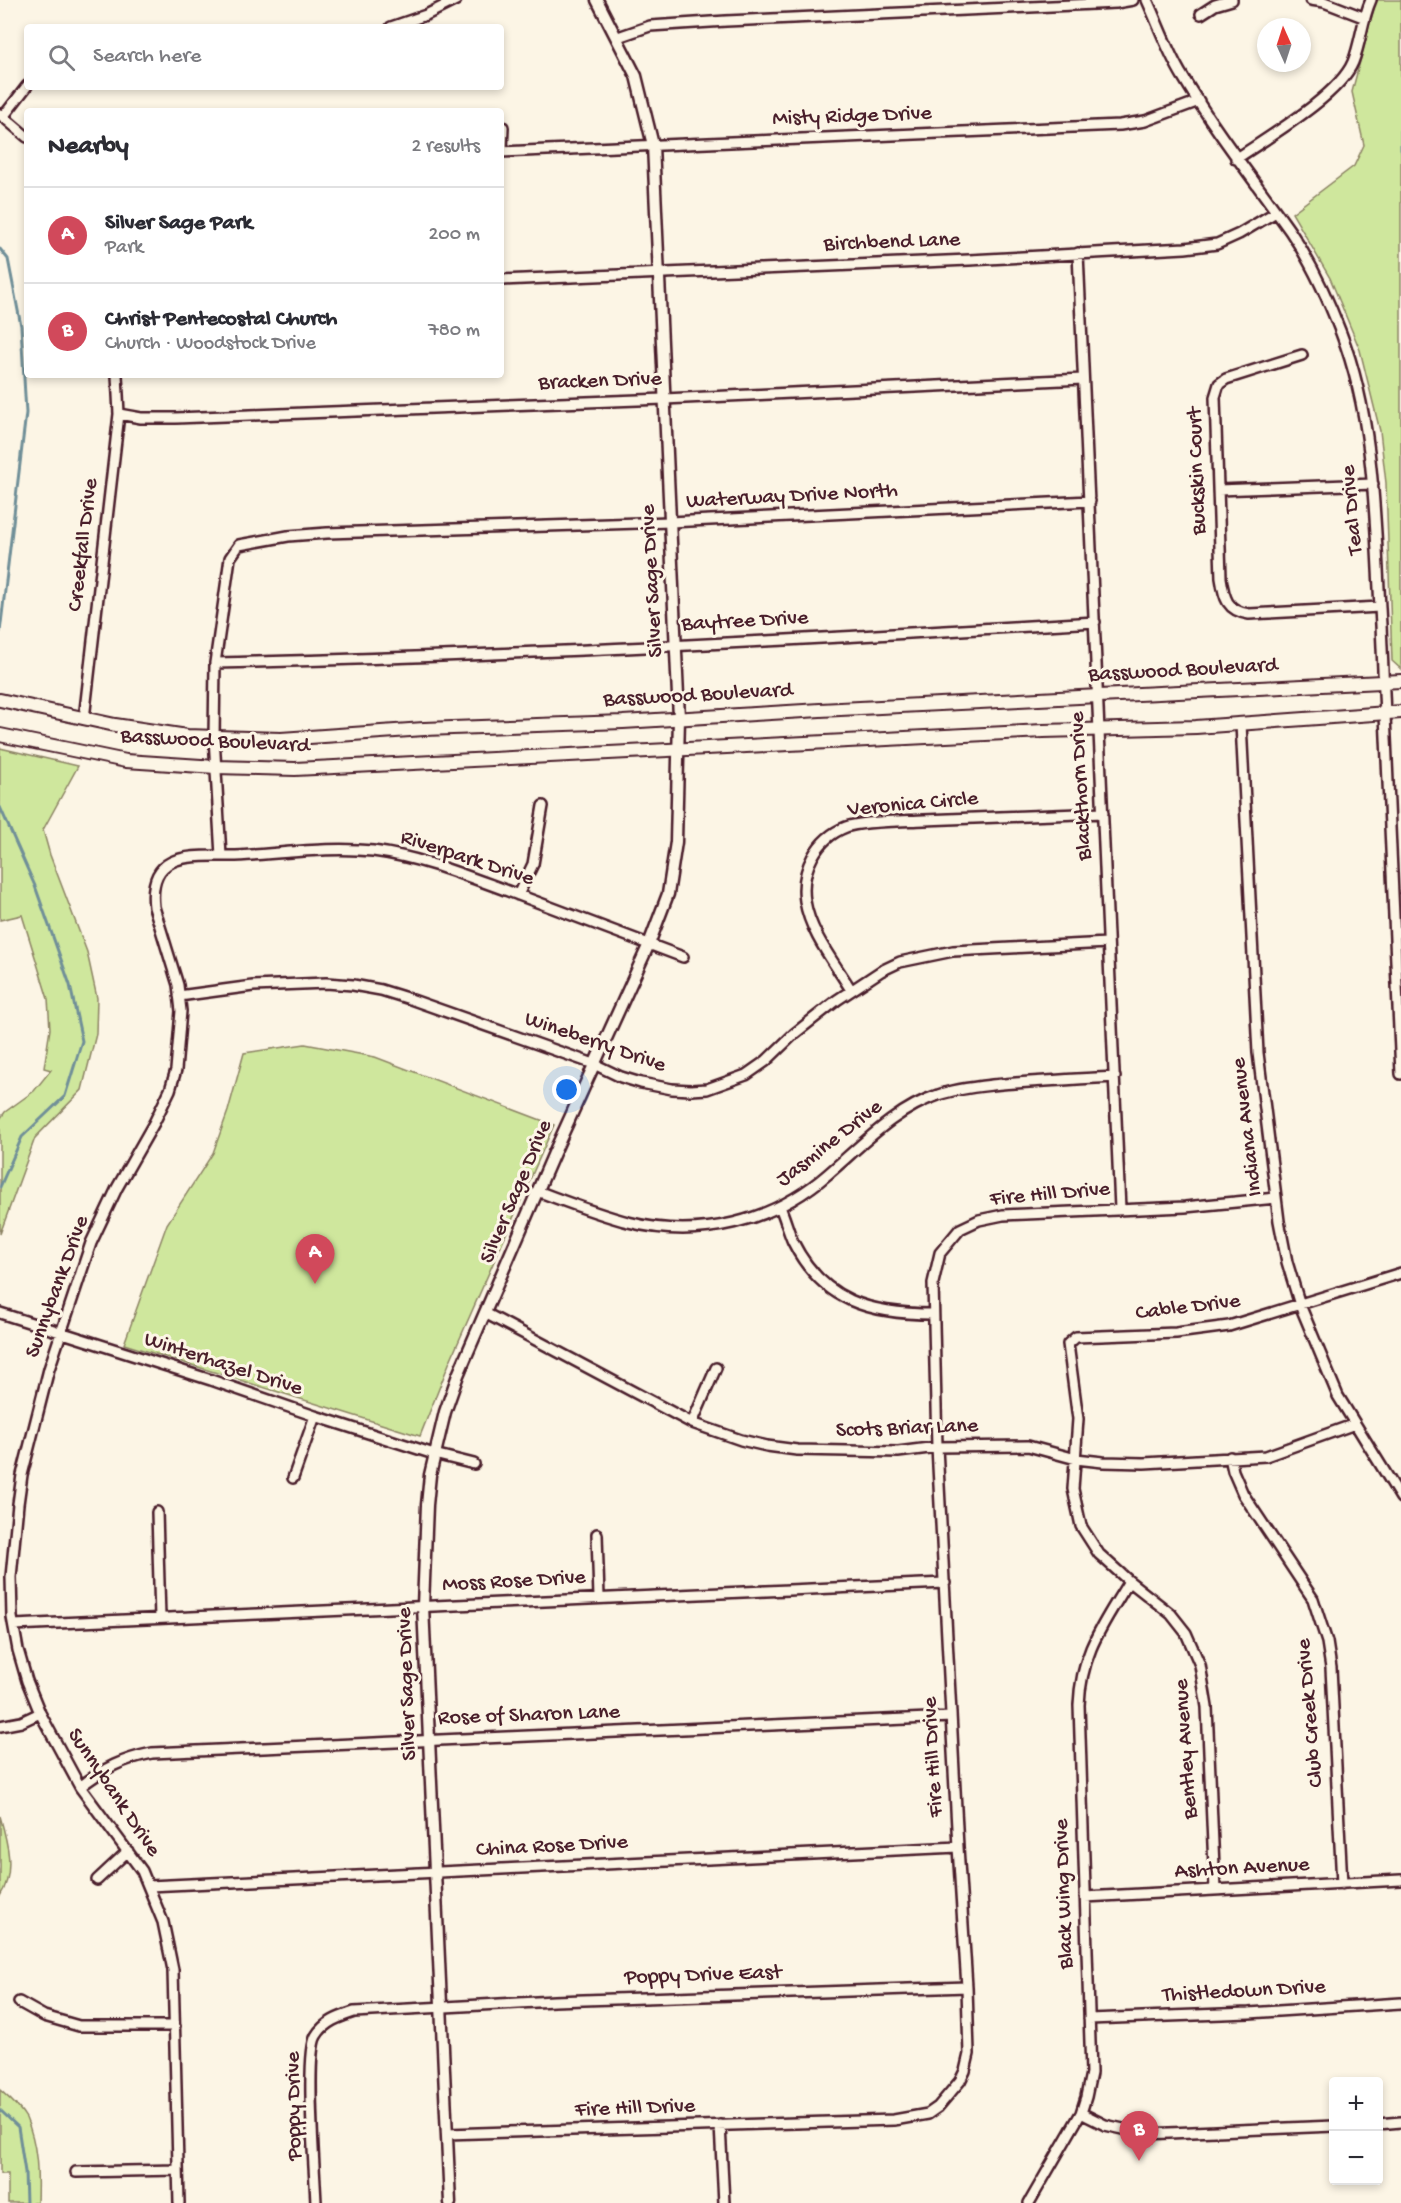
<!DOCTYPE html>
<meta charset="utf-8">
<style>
body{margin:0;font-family:"Gochi Hand",sans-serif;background:#f2f2f3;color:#2b2b33}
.controls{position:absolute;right:18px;bottom:18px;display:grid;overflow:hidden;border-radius:6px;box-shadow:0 3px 9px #0003}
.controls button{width:54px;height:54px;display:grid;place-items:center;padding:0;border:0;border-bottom:2px solid #e1e1e2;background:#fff;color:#2b2b33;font:30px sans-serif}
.compass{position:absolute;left:1257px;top:18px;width:54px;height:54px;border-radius:50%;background:#fff;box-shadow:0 3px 9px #0003;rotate:357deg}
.you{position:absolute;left:567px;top:1090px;width:21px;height:21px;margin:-15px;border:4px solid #fff;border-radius:50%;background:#1a73e8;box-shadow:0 0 0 9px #1a73e833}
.badge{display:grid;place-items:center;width:39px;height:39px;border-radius:50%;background:#d1495b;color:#fff;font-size:20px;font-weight:700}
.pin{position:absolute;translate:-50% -50px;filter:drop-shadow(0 2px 3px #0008)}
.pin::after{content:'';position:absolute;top:32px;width:21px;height:18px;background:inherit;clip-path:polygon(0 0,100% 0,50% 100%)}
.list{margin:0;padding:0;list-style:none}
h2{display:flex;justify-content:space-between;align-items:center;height:78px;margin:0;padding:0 24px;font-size:26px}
h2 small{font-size:20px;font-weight:400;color:#7c7c81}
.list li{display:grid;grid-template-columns:39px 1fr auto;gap:18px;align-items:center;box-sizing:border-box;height:96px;padding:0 24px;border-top:2px solid #e1e1e2}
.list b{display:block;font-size:22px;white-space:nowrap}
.list p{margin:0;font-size:20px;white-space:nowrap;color:#7c7c81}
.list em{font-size:20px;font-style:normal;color:#7c7c81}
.icon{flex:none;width:33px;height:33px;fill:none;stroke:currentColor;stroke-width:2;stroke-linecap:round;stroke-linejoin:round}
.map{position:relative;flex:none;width:1401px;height:2203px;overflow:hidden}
.search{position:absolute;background:#fff;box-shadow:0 3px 9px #0003;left:24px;top:24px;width:480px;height:66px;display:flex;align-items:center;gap:15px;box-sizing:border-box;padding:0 21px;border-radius:6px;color:#7c7c81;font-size:22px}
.panel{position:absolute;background:#fff;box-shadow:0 3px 9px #0003;left:24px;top:108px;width:480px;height:270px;border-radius:6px}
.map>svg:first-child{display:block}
.green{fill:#cfe79d;stroke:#8c8364;stroke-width:1.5}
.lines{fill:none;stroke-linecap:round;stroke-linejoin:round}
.stream{stroke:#708f98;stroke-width:3}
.minor-casing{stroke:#4a1f2b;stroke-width:14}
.tertiary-casing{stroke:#4a1f2b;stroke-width:15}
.secondary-casing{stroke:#4a1f2b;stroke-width:16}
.minor{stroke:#fcf5e5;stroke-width:9}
.tertiary{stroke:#fcf5e5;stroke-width:10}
.secondary{stroke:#fcf5e5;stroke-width:12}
.labels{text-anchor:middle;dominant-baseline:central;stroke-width:6;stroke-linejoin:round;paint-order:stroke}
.street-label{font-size:22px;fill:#4a1f2b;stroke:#fcf5e5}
</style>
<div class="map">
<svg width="1401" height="2203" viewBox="0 0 1401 2203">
<rect width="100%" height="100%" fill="#fcf5e5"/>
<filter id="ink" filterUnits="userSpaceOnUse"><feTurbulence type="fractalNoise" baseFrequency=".0167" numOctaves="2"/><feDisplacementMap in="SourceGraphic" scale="12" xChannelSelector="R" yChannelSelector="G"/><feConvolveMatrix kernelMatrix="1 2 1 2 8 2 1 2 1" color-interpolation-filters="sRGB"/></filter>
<g filter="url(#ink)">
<path class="green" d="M1376 0H1401V669L1392 661 1386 483 1380 431 1360 350 1330 278 1292 213 1354 166 1364 145 1352 92Z
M0 748 78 766 43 830 50 855 87 952 97 998 96 1034 82 1090 35 1138 0 1234V1119L5 1112 34 1091 51 1070 44 1068 50 1029 48 999 22 915 0 920Z
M305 1044 375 1057 554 1125 450 1361 420 1436 124 1344 167 1224 213 1153 228 1111 244 1053Z
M0 1816C7 1841 16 1872 0 1896Z
M0 2090C9 2098 20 2107 26 2118 38 2145 38 2174 37 2203H8V2174H0Z"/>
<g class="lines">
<path class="stream" d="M1401 129V150
M0 249 8 259 21 326 26 413 0 632
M0 807 35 886 70 985 82 1041 65 1096 22 1137 0 1187
M0 2110 18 2127 25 2172 26 2203"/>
<defs>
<path id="minor" d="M1147 0C1159 26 1168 53 1183 77 1215 131 1254 180 1290 231 1311 262 1328 299 1341 333 1376 423 1375 529 1381 625 1389 774 1394 924 1401 1074
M1311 0 1324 2 1363 17
M1201 14 1215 5 1232 0
M391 27 426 15 456 0
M618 37 650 26 726 21 1116 3 1133 0
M0 114 27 137
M3 117 27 86
M502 151 503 127
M501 152 1120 125 1145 121 1199 101
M1236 159C1268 137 1339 96 1353 62 1361 42 1362 20 1371 0
M1078 253 1120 1209
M501 280 969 260 1185 248 1217 244 1239 234 1276 212
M1302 355 1226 379 1219 384 1215 397 1221 578C1224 598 1227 611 1249 614L1380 607
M119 414 141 418H176L664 399 1083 379
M1218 490 1373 484
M215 663C509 656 802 640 1095 622
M84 719 119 414 117 375
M1241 724 1258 1053 1279 1221 1287 1262 1300 1305 1338 1396 1401 1498
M221 856 214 737 215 663 230 558 239 545 288 536 327 533 670 522 1090 501
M518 895 533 864 543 806
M851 990C834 962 810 933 805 901 800 870 817 838 846 827 862 821 905 821 924 820 983 818 1043 815 1103 813
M179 996 253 986 326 983 353 985 381 990 410 999 594 1064 621 1077 641 1083 672 1089 691 1090 707 1089 746 1075 766 1061 794 1034 837 1000 881 971 900 962 953 951 1108 943
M537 1191C567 1202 597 1214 628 1222 699 1240 773 1222 828 1174 862 1145 895 1109 938 1095 955 1089 974 1087 992 1085 1032 1081 1074 1079 1115 1077
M780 1207C785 1218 788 1231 793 1242 823 1302 871 1314 933 1314
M0 1313 211 1380 315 1416 434 1454 474 1464
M485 1313 692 1423 741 1440 767 1446 797 1450 898 1452 937 1447 1028 1446 1076 1459 1103 1462 1144 1463 1266 1456 1355 1424
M692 1423 716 1368
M1230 1457 1233 1471 1243 1494 1313 1599 1327 1642 1331 1668 1342 1884
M293 1478 315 1416
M157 1512 160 1618
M597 1534 599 1598
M14 1625 945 1583
M0 1726 21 1722 40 1713
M80 1787C104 1768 123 1759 152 1753L951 1717
M97 1880 128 1851
M149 1886 958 1847
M1215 1890 1207 1707 1200 1665 1186 1633 1171 1614 1129 1581 1099 1554 1081 1526 1073 1489 1078 1419 1068 1344 1076 1337 1176 1333 1229 1326 1401 1273
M1085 1897 1401 1880
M19 2002 44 2016 79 2026H175
M1089 2019 1249 2013 1401 2003
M1081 2113 1105 2125 1146 2134 1334 2126
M1378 2124 1401 2122
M720 2125 724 2203
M447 2134 894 2120 928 2114 938 2107 960 2081 965 2071 969 2054 967 1987 958 1847 937 1447 933 1283 940 1253 960 1229 979 1220 1003 1215 1185 1207 1276 1198
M76 2172 178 2170
M179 2203 173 1970 163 1922 142 1871 80 1787 40 1713 27 1681 18 1650 12 1617 11 1577 18 1504 22 1475 49 1369 91 1243 117 1188 154 1123 170 1090 176 1070 181 1011 178 985 154 907C147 848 195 857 236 856 282 854 327 846 373 851 420 857 464 875 508 891 566 913 624 935 683 957
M316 2203C315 2174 305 2055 316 2036 324 2022 339 2017 354 2012L554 2001 967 1987
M1029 2203 1081 2113 1086 2097 1091 2073 1079 1705C1081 1652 1103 1625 1129 1581"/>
<path id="tertiary" d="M450 2203 423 1606 427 1505 430 1475 445 1412 458 1375 554 1153 649 944 668 894 676 842 679 718 653 145 636 76 597 0"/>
<path id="secondary" d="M0 700 115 725 187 736 281 739 424 729 623 722 820 710 1401 681
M0 735 126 761 216 767 295 769 1043 731 1196 727 1401 712"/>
</defs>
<use href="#minor" class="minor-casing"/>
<use href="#tertiary" class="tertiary-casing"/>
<use href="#secondary" class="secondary-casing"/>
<use href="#minor" class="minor"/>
<use href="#tertiary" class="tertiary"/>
<use href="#secondary" class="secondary"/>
</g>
</g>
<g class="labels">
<g class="street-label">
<text transform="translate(852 117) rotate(-2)">Misty Ridge Drive</text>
<text transform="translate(892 243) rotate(-2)">Birchbend Lane</text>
<text transform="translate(600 382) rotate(-2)">Bracken Drive</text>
<text transform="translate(1198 471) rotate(-92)">Buckskin Court</text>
<text transform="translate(792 497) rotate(-3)">Waterway Drive North</text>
<text transform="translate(1353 510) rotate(-95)">Teal Drive</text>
<text transform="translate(84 545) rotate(-83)">Creekfall Drive</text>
<text transform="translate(653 581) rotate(-93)">Silver Sage Drive</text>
<text transform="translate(745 622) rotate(-3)">Baytree Drive</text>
<text transform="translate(1183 671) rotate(-3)">Basswood Boulevard</text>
<text transform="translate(698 696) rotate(-3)">Basswood Boulevard</text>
<text transform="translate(215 742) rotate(3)">Basswood Boulevard</text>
<text transform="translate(1082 786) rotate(-93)">Blackthorn Drive</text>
<text transform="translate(913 805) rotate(-5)">Veronica Circle</text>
<text transform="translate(467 859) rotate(18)">Riverpark Drive</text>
<text transform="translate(595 1043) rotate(19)">Wineberry Drive</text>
<text transform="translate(1248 1127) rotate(-97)">Indiana Avenue</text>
<text transform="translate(830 1144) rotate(-38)">Jasmine Drive</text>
<text transform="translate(517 1192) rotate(-67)">Silver Sage Drive</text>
<text transform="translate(1050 1195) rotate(-5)">Fire Hill Drive</text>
<text transform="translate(58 1287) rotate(-70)">Sunnybank Drive</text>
<text transform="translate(1188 1308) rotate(-7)">Cable Drive</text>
<text transform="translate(223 1365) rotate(18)">Winterhazel Drive</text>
<text transform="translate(907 1429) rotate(-2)">Scots Briar Lane</text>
<text transform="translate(514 1582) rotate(-3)">Moss Rose Drive</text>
<text transform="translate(408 1684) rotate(-92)">Silver Sage Drive</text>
<text transform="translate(1311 1713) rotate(-95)">Club Creek Drive</text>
<text transform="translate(529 1716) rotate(-2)">Rose of Sharon Lane</text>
<text transform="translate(1187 1749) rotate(-94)">Bentley Avenue</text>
<text transform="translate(934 1757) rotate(-93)">Fire Hill Drive</text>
<text transform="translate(113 1793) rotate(56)">Sunnybank Drive</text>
<text transform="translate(552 1847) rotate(-3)">China Rose Drive</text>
<text transform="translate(1242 1869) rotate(-3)">Ashton Avenue</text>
<text transform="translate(1065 1894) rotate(-92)">Black Wing Drive</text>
<text transform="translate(703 1976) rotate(-2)">Poppy Drive East</text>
<text transform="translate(1244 1992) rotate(-3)">Thistledown Drive</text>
<text transform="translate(295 2106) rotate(-91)">Poppy Drive</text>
<text transform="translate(635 2109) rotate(-2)">Fire Hill Drive</text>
</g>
</g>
</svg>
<div class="controls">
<button>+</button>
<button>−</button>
</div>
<svg class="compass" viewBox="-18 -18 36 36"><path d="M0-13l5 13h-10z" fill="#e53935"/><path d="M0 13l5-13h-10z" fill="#7c7c81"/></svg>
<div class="you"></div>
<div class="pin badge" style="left:315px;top:1284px">A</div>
<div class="pin badge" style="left:1139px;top:2161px">B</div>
<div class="search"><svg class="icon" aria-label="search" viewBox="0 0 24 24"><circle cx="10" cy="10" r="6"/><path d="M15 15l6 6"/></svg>Search here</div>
<section class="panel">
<h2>Nearby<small>2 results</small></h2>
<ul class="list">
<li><span class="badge">A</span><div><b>Silver Sage Park</b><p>Park</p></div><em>200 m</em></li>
<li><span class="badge">B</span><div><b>Christ Pentecostal Church</b><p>Church · Woodstock Drive</p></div><em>780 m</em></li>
</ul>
</section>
</div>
